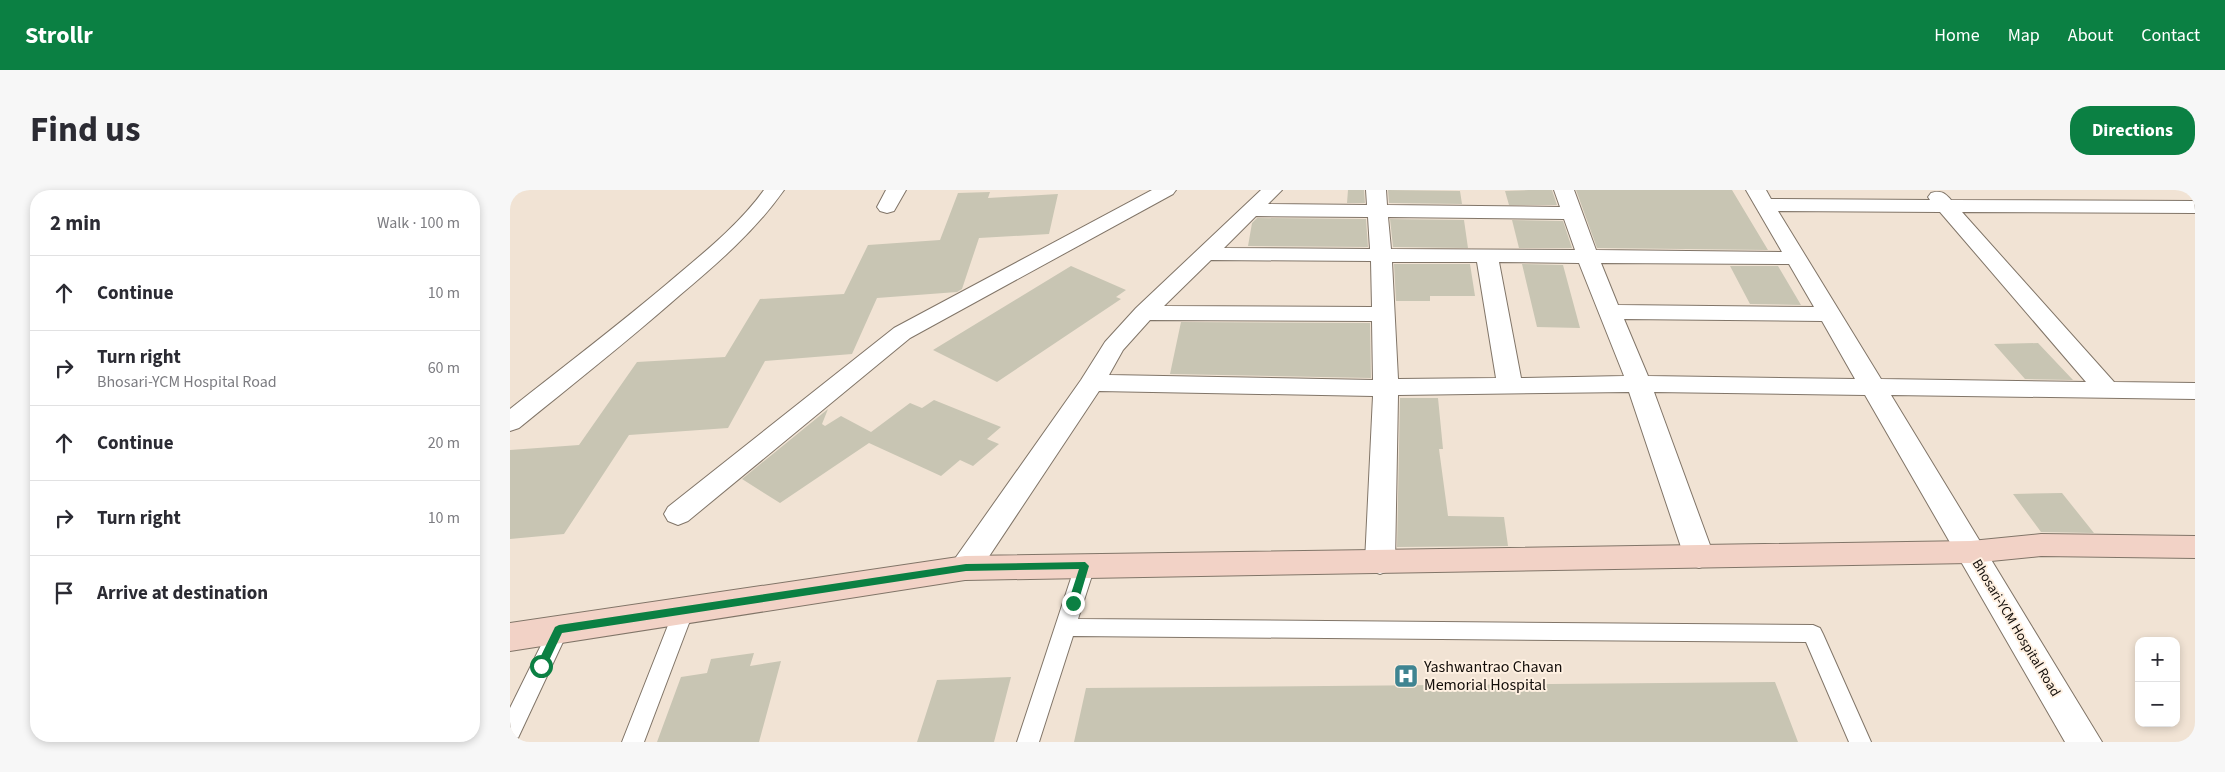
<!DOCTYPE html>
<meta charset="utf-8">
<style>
body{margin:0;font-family:"Source Sans 3",sans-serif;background:#f7f7f7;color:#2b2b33}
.controls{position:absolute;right:15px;bottom:15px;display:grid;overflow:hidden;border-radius:10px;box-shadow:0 2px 8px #0003}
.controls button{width:45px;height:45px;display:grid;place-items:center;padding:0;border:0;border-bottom:1px solid #e1e1e2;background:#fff;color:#2b2b33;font:25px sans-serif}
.stop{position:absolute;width:15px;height:15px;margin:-11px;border:4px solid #0b8043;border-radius:50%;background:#fff}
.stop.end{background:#0b8043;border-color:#fff;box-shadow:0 1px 5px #0008}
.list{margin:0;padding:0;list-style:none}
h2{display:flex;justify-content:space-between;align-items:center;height:65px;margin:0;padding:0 20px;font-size:21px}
h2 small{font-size:16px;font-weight:400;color:#7c7c81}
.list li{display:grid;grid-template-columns:32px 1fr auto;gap:15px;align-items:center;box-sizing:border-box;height:75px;padding:0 20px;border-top:1px solid #e1e1e2}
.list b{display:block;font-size:19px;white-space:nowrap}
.list p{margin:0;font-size:16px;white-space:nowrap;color:#7c7c81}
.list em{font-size:16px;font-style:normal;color:#7c7c81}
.icon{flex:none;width:28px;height:28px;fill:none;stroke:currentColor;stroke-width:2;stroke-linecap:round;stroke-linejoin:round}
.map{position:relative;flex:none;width:1685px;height:552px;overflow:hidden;border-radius:20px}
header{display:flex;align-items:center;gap:30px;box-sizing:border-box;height:70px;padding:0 25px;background:#0b8043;color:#fff}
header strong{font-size:24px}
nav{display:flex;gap:28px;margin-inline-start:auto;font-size:18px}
.intro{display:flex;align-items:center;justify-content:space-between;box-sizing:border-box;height:120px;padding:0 30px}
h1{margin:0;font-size:35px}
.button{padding:12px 22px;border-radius:20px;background:#0b8043;color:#fff;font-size:18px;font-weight:700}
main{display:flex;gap:30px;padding:0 30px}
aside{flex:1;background:#fff;border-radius:20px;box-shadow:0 2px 8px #0003}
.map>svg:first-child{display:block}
.building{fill:#c8c5b3}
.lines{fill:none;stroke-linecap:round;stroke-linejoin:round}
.lane-casing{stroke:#817568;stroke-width:2}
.street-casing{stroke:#817568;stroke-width:2}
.secondary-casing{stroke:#817568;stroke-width:2}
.lane{fill:#fff;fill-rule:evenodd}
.street{fill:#fff;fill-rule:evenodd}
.secondary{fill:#f2d2c6;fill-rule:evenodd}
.route{fill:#0b8043}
.labels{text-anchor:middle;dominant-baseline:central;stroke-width:4;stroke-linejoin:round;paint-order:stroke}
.street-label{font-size:14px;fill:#120d09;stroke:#fef0e1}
.near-poi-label{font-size:16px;fill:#120d09;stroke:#fef0e1;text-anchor:start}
</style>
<header>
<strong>Strollr</strong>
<nav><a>Home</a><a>Map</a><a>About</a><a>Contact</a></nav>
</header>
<div class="intro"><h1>Find us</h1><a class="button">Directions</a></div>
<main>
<aside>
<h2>2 min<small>Walk · 100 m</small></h2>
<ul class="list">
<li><svg class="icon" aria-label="ahead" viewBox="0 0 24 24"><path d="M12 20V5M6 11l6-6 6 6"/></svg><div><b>Continue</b></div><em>10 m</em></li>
<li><svg class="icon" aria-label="right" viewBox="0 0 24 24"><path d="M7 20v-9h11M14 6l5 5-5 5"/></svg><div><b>Turn right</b><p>Bhosari-YCM Hospital Road</p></div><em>60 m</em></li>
<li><svg class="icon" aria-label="ahead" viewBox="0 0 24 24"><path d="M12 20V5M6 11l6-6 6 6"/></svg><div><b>Continue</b></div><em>20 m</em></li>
<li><svg class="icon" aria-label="right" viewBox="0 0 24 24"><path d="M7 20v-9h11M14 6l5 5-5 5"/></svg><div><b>Turn right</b></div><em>10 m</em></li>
<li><svg class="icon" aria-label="arrive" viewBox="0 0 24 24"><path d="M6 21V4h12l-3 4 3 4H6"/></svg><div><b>Arrive at destination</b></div></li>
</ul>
</aside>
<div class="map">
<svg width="1685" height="552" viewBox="0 0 1685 552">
<rect width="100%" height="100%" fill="#f1e3d4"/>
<path class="building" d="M838 0H854L855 13H837Z
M878 0 950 1 952 14 879 13Z
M1019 0H1042L1047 15H999L995 1Z
M1066 0H1222L1258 60 1087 58Z
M480 2 478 8 548 4 539 44 469 48 452 99 447 102 367 108 342 164 255 171 218 238 119 245 54 344 0 349V260L69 255 127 172 215 167 250 109 334 104 358 55 430 50 448 3Z
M747 28 856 29 858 57 738 56 742 33Z
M880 29 954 30 958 58 883 57Z
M1002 30 1053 31 1062 58H1009Z
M884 74H960L965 106H920V111H886Z
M1012 74 1053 75 1070 138 1027 137Z
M561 76 616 100 606 107 611 109 487 192 423 160Z
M1220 76H1268L1291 115 1240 114Z
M671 132 860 133 861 188 660 184Z
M1528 153 1563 190 1515 189 1484 154Z
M890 208H928L933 259H929L938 326 994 327 998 356 887 357Z
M424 210 491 237 477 249 489 254 463 276 450 270 431 286 359 253 270 313 232 289 318 219 312 234 315 236 331 226 361 242 400 213 412 218Z
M1552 303 1584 343 1531 342 1503 304Z
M244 463 240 476 271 471 249 552H147L171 487 197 483 201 469Z
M501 487 484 552H407L427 490Z
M1265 492 1288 552H564L576 498Z"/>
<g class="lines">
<defs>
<path id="lane" d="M575 369 582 371 585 376 568 429 1303 435 1310 438 1313 444 1361 552H1339L1296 452 563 446 529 552H507L565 376 568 371Z
M174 412 181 414 184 420 134 552H112L164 420 167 414Z
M49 431 56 433 59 439 8 548 0 551V518L42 433Z"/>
<path id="street" d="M254 0H274C245 41 208 73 170 105 118 151 63 194 9 238L0 241V219C53 177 107 136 158 93 192 64 228 36 254 0Z
M376 0H396L384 21 377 23 370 21 367 17Z
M642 0H666L663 4 400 148 178 331 168 335 158 331 154 324 158 317 384 138Z
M751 0H772L758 14 857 15 856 0H876L877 15 1050 17 1044 0H1064L1086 60 1272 62 1236 0H1256L1261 9 1420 10 1418 7 1421 3C1431 0 1435 3 1441 10L1685 11V23L1452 22 1604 192 1685 193V209L1381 205 1592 552H1555L1355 205 1144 202 1204 366 1200 374 1189 378 1178 374 1174 366 1119 202 888 205 885 372 881 380 870 384 859 380 855 372 863 206 589 201 466 386 455 390 444 386 440 378 444 370 571 190 595 152 626 118ZM1268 21 1430 22 1576 192 1371 189ZM746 26 858 27 860 59 714 58ZM878 27 1054 29 1065 60 881 59ZM701 70 861 71 862 117 654 116ZM882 72H967L986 188 888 189ZM989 72 1069 73 1114 186 1011 188ZM1091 73 1279 74 1304 117 1108 115ZM1114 129 1312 131 1345 189 1138 186ZM640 130 862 131 863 190 599 185 613 160Z"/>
<path id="secondary" d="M1531 344 1685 346V368L1531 366 1461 373 455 390 0 461V433L455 366 1461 351Z"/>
</defs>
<use href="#lane" class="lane-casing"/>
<use href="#street" class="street-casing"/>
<use href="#secondary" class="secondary-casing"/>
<use href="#lane" class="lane"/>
<use href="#street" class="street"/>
<use href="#secondary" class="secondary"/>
</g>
<path class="route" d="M575 372 579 376 568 413 563 416 558 413 569 379 456 381 52 443 35 479H28L26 476 45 437 49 435 456 374Z"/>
<defs>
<symbol id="hospital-square" viewBox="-11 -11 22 22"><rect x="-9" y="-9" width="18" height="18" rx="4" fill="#3f8491" stroke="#fef0e1"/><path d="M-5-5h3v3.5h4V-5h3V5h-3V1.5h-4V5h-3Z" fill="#fff"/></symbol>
</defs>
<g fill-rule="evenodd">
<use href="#hospital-square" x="882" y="472" width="28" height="28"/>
</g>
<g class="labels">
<g class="street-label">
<text transform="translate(1506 438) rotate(59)">Bhosari-YCM Hospital Road</text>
</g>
<g class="near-poi-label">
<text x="914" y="477">Yashwantrao Chavan<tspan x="914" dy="18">Memorial Hospital</tspan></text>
</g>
</g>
</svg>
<div class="controls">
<button>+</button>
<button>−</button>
</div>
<div class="stop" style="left:31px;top:476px"></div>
<div class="stop end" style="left:563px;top:413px"></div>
</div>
</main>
